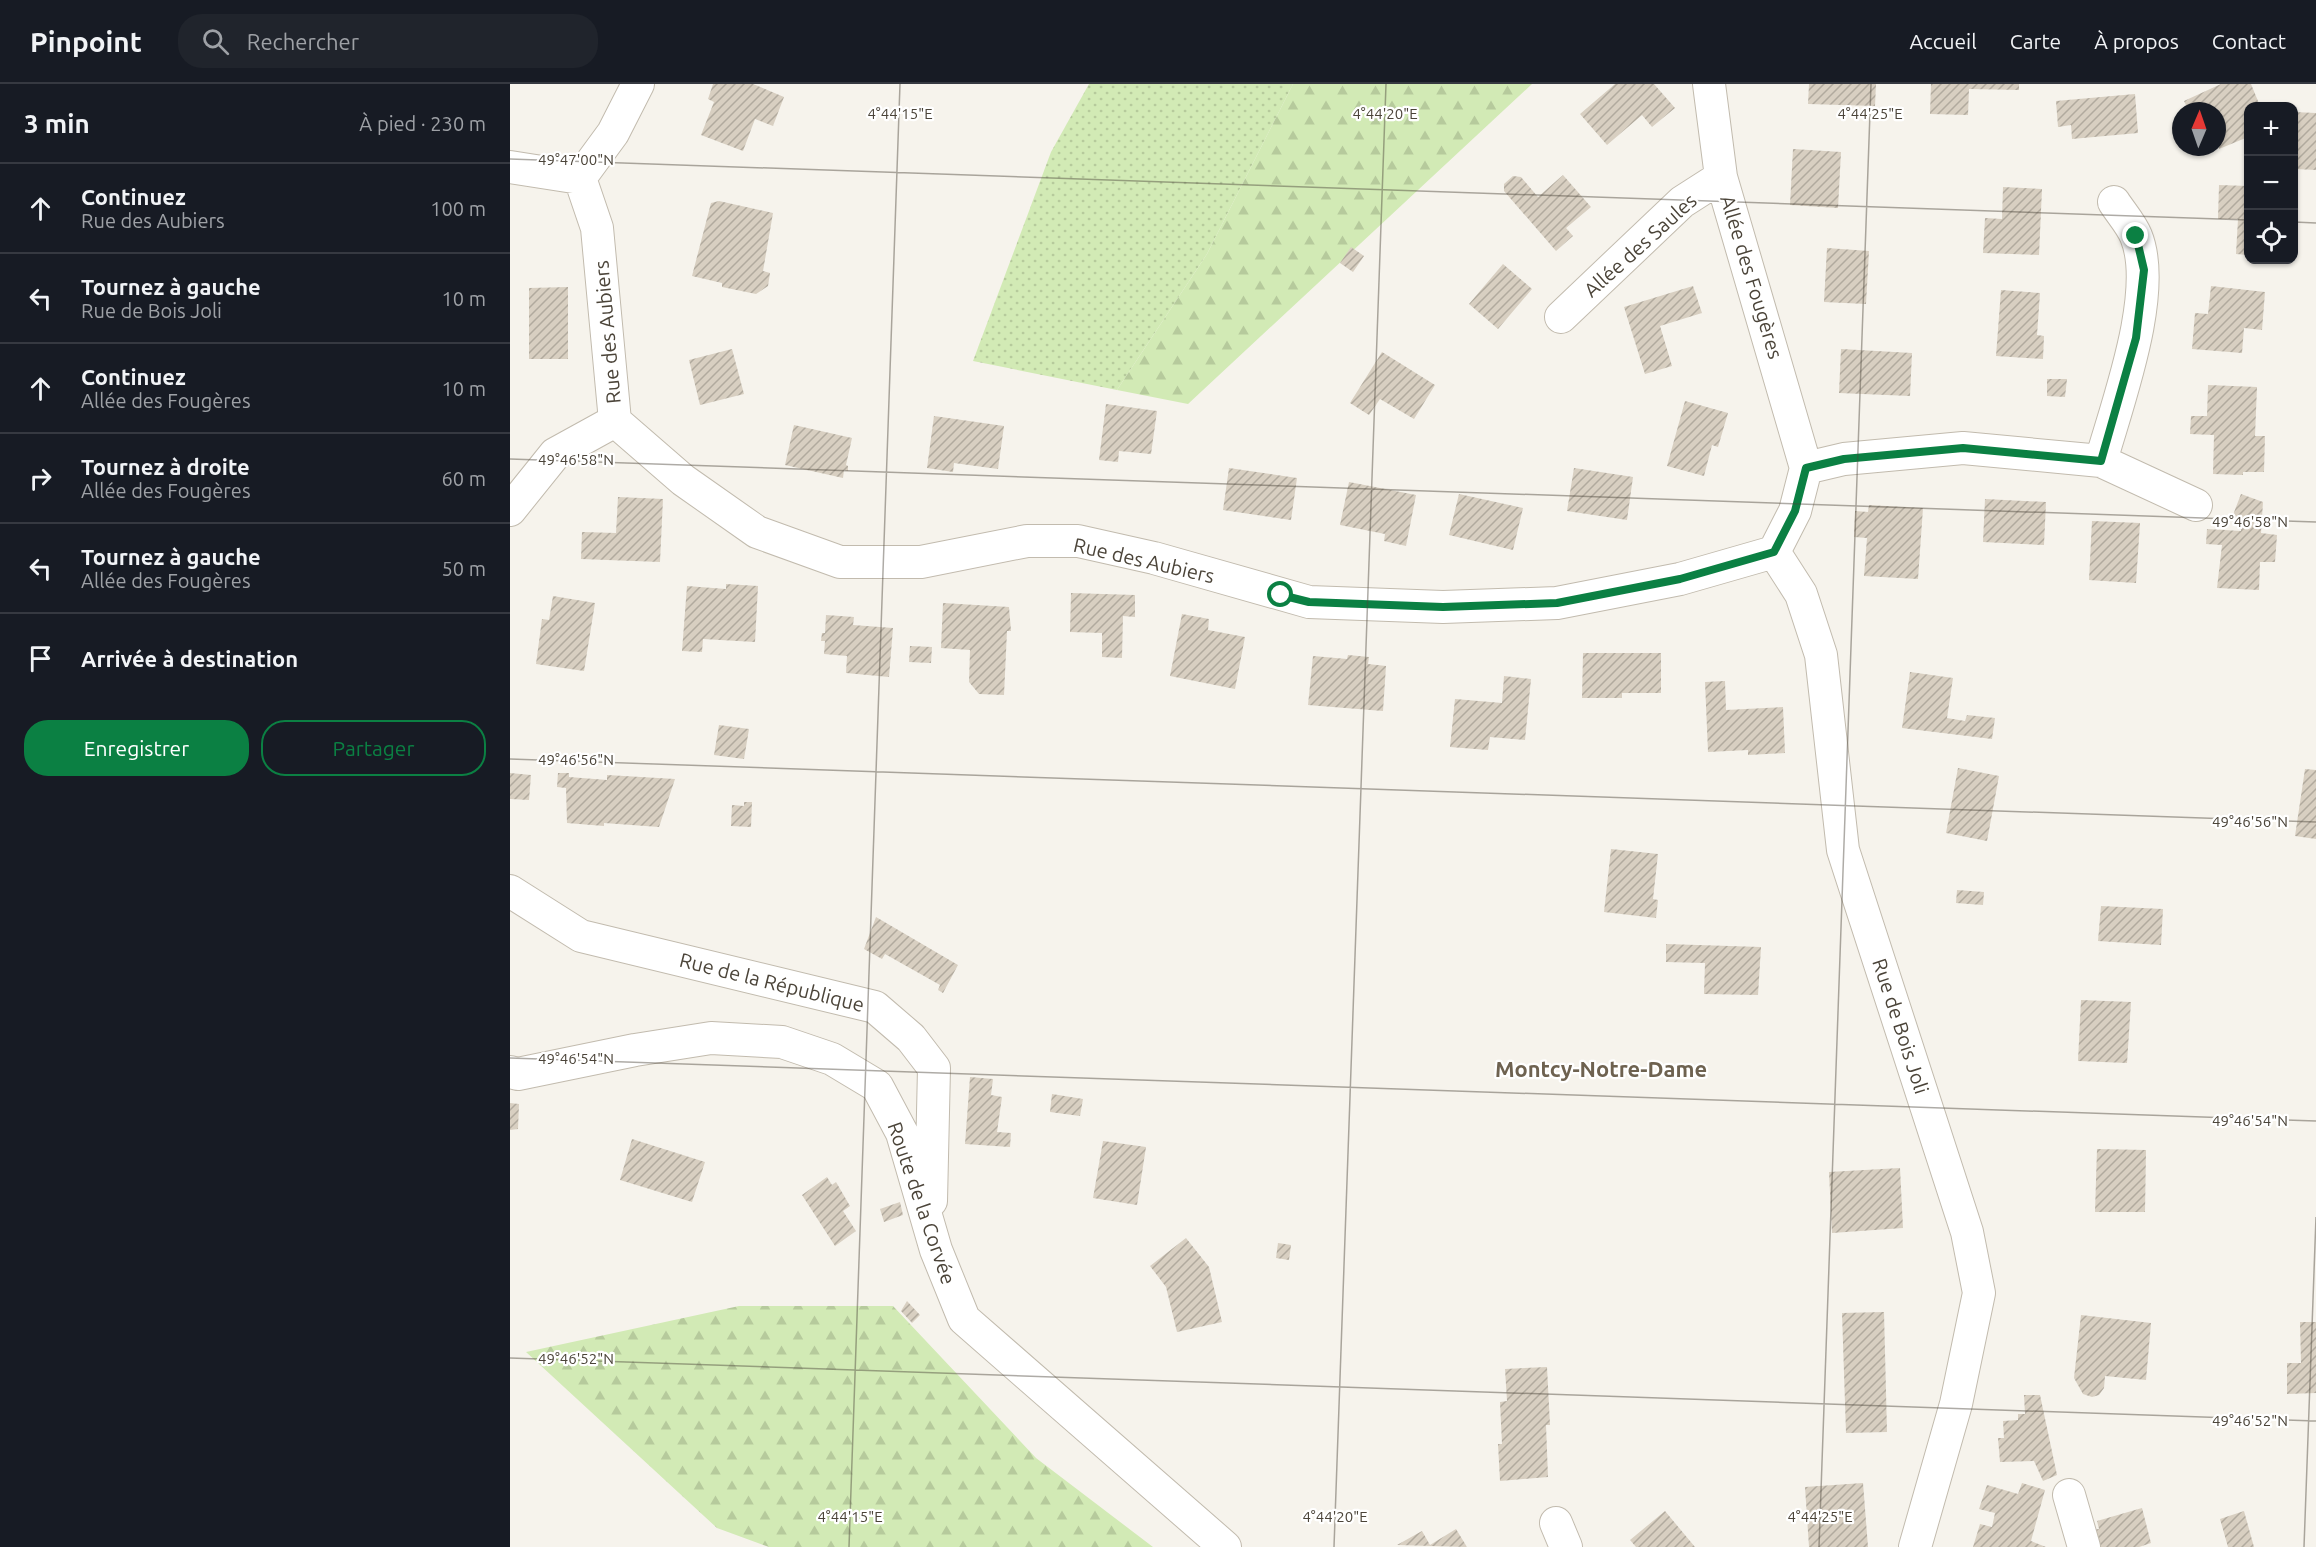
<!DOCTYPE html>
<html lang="fr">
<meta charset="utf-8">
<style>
body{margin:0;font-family:Ubuntu,sans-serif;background:#20242c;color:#f1f3f6}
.controls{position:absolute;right:18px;top:18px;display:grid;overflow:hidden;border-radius:12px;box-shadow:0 2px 4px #0004}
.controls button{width:54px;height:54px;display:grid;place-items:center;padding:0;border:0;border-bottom:2px solid #363941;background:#171b24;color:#f1f3f6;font:30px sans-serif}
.compass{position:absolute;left:1662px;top:18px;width:54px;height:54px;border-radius:50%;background:#171b24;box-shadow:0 2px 4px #0004;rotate:2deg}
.stop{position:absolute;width:18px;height:18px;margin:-14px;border:4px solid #0b8043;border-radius:50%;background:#fff}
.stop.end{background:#0b8043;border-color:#fff;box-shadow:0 2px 6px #0008}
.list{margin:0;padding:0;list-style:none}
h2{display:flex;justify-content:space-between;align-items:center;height:78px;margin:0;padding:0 24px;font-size:26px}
h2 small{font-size:20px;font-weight:400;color:#9ea1a6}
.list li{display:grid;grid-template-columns:39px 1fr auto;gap:18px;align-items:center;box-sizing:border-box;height:90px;padding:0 24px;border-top:2px solid #363941}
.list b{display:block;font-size:22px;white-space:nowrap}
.list p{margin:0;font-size:20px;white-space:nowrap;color:#9ea1a6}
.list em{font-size:20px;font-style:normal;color:#9ea1a6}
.actions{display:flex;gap:12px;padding:18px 24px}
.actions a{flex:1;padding:14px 0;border:2px solid #0b8043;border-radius:24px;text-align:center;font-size:21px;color:#0b8043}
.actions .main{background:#0b8043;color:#fff}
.icon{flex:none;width:33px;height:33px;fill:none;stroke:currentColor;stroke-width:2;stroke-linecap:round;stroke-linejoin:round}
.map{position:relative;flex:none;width:1806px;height:1463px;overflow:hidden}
header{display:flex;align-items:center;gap:36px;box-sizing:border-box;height:84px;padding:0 30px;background:#171b24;border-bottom:2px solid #363941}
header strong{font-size:28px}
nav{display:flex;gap:33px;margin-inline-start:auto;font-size:21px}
.search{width:420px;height:54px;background:#20242c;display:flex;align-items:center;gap:15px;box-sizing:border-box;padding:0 21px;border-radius:24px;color:#9ea1a6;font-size:22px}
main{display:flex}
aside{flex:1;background:#171b24}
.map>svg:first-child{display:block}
.grass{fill:url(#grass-dots)}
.forest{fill:url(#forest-firs)}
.building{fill:url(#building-hatch)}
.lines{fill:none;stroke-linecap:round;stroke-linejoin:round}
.minor-casing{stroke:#c2bbae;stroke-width:34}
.minor{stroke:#fff;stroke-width:32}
.route{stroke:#0b8043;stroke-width:8}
.ticks{fill:none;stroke:#4b4439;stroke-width:1.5;stroke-opacity:0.45}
.labels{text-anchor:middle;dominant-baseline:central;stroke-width:4.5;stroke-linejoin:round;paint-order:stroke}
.street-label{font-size:20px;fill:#4b4439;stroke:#fff}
.quarter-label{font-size:22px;font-weight:bold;fill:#6e6250;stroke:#fff}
.ticks-label{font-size:15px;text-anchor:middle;fill:#4b4439;stroke:#fff;stroke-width:4.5;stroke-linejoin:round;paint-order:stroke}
</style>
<header>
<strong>Pinpoint</strong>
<div class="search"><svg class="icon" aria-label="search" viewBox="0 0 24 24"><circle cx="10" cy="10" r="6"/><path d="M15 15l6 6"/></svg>Rechercher</div>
<nav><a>Accueil</a><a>Carte</a><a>À propos</a><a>Contact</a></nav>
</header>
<main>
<aside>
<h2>3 min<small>À pied · 230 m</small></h2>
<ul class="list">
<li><svg class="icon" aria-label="ahead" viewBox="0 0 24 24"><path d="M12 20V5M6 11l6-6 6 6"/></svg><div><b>Continuez</b><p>Rue des Aubiers</p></div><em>100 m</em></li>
<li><svg class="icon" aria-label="left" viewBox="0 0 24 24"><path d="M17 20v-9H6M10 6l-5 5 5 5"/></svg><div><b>Tournez à gauche</b><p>Rue de Bois Joli</p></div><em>10 m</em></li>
<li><svg class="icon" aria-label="ahead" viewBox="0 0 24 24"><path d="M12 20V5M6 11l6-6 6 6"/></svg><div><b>Continuez</b><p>Allée des Fougères</p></div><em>10 m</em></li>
<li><svg class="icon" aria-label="right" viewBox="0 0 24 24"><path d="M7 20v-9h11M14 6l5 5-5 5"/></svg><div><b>Tournez à droite</b><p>Allée des Fougères</p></div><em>60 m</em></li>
<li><svg class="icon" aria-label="left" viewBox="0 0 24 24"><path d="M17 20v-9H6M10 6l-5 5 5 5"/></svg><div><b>Tournez à gauche</b><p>Allée des Fougères</p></div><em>50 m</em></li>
<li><svg class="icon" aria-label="arrive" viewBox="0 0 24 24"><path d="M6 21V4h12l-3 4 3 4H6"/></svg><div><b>Arrivée à destination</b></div></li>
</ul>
<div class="actions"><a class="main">Enregistrer</a><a>Partager</a></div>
</aside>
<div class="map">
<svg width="1806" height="1463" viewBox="0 0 1806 1463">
<defs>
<pattern id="grass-dots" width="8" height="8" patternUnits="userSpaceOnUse" patternTransform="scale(1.5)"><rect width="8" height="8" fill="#d2eab5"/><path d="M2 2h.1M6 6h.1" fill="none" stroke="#b6ca9c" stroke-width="1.8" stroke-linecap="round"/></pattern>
<pattern id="forest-firs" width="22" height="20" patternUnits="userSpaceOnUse" patternTransform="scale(1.5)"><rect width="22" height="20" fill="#d2eab5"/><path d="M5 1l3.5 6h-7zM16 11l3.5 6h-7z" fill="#b6ca9c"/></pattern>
<pattern id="building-hatch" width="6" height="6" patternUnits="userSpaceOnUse" patternTransform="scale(1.5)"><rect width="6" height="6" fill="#d8cfc1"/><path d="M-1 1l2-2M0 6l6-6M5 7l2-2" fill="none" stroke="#b1aa9e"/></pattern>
</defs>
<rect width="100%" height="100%" fill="#f6f3ec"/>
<path class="grass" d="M579 0H783L697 170 607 306 463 277 541 68Z"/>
<path class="forest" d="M783 0H1022L678 320 607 306 697 170Z
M229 1222H383L526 1374 643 1463H259L207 1444 16 1268Z"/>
<path class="building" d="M203 0H243L274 13 263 42 245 35 233 67 191 51 204 18 198 15Z
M1105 0H1144L1165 24 1142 43 1132 31 1097 61 1070 30Z
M1299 0H1366L1365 22 1298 20Z
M1421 0H1509V6L1459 5 1458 31 1420 30Z
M1711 0H1741L1750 22H1738V53L1709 65 1707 27H1679L1674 17Z
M1625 10 1628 49 1562 55 1561 41 1548 43 1546 17Z
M1784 28 1806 29V86L1784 85Z
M1283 65 1331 68 1328 124 1280 121Z
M1053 91 1081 123 1056 144 1063 152 1046 167 994 107V100L1003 92 1011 93 1028 113Z
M1709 101 1738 102V171L1726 170 1728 135H1708Z
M1493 103 1532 105 1529 171 1473 169 1475 134 1492 135Z
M209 117 263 129 253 187 260 189 258 202 246 210 212 203V199L182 192 201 119Z
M841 163 854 172 843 188 830 179Z
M1317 164 1359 167 1356 220 1314 218Z
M993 180 1022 205 988 245 959 220Z
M1183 202 1192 229 1150 242 1162 282 1135 290 1114 223Z
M1701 202 1755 208 1752 246 1734 244 1732 269 1682 265 1685 229 1698 230Z
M58 203V275H19V204Z
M1491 206 1530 209 1527 251 1534 252 1533 275 1486 272Z
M222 265 234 310 190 321 179 276Z
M1331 265 1402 269 1400 312 1329 309Z
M872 268 925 301 904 335 870 315 859 331 840 319Z
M1537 295H1557L1555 313 1537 312Z
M1698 301 1747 303 1745 352H1755L1754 388H1733V391L1703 390 1704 351 1680 350 1681 332H1697Z
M1175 317 1218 329 1208 363 1202 361 1194 392 1157 382Z
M596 320 647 327 641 370 609 367 608 378 589 376Z
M424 332 494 342 488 385 444 379 443 388 417 384Z
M284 341 342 354 336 381 338 382V387L334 386 333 394 275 381Z
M719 384 787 394 781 436 713 426Z
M1064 384 1123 393 1117 436 1057 427Z
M839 398 906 411 896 462 874 457 875 450 830 441Z
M949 410 1013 424 1003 466 939 451Z
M1731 410 1753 418 1751 449 1767 451 1765 478H1750L1749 506 1707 504 1712 461 1696 460 1697 445 1731 447 1730 439 1723 431Z
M108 413 153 415 150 478 71 475 72 448 106 449Z
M1475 415 1536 418 1534 461 1473 458Z
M1359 421 1413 424 1408 495 1354 492 1357 454 1344 453 1345 427 1358 428Z
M1582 437 1630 439 1626 499 1579 496Z
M216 500 248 502 245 558 193 555 192 568 172 567 177 502 216 505Z
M561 509 625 511V533L613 532 612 574 592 573V549L560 548Z
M43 512 85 519 74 587 26 580 32 535 39 536Z
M433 519 499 523 501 547H497L494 611 469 610 459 598 460 566 431 564Z
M672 530 699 535 698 546 735 553 725 605 660 592Z
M316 531 344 533 343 541 383 544 379 593 336 589 337 572 314 570 315 557H311L312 549H315Z
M400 562 422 563 421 579 399 578Z
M1073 569H1151V609H1112V614H1072Z
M838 571 859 573 858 580 876 582 873 627 798 621 803 572 837 575Z
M1400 588 1443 594 1437 634 1455 637 1457 631 1485 634 1482 655 1392 644Z
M994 592 1021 595 1015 656 980 653 978 666 940 663 945 615 992 619Z
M1215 597 1216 626 1273 623 1275 669 1238 671V666L1198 668 1195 598Z
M209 641 239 645 234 675 204 671Z
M1448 684 1489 692 1477 757 1436 749Z
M1795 685 1806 686V755L1785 752Z
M0 689 21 691 19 716 0 715Z
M48 689H59V693L97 696V691L165 695 149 743 94 739V742L57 739 56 704 47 703Z
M234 718H242L241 743 221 742 222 721 234 722Z
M1101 765 1148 770 1143 815 1148 816 1146 834 1094 828Z
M1447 806 1474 808 1473 821 1446 819Z
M1591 822 1653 825 1651 861 1588 857Z
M366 833 448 881 433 909 428 906 430 901 375 870 372 875 354 865Z
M1156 860 1251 863 1248 911 1194 910 1195 879 1156 878Z
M1571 916 1621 918 1617 979 1568 977Z
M460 993 483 995 481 1011 492 1013 487 1048 501 1049 500 1063 455 1060Z
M542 1010 573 1015 570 1032 540 1028Z
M0 1019 9 1020 8 1045 0 1046Z
M122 1055 195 1078 182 1118 110 1096Z
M593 1057 636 1063 627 1121 583 1114Z
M1587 1065 1636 1066 1635 1128H1585Z
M1390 1084 1393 1144 1322 1149 1319 1088Z
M317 1093 322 1101 326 1098 340 1122 333 1127 346 1147 325 1162 292 1111Z
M390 1118 393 1131 374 1138 370 1125Z
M676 1154 699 1183 712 1238 667 1248 656 1203 640 1182Z
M768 1159 781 1161 779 1176 766 1174Z
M397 1217 410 1231 402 1239 391 1227Z
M1374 1228 1377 1348 1336 1349 1332 1229Z
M1571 1231 1641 1239 1636 1296 1595 1292 1594 1304 1589 1311 1582 1313 1573 1310 1564 1294Z
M1790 1238H1806V1309L1777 1310V1279H1791Z
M1037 1283 1040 1341H1036L1038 1393 990 1397 988 1360H992L990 1318 997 1317 995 1285Z
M1514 1311H1530L1547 1391 1533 1397 1524 1377 1490 1378 1488 1354H1494L1493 1337 1508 1336V1330H1515Z
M1353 1399 1358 1463H1299L1295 1403Z
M1512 1399 1535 1406 1521 1457 1536 1463H1463L1470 1440 1482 1443 1485 1429 1469 1425 1477 1401 1508 1410Z
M1632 1424 1641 1459 1629 1463H1585L1580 1446 1589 1445 1587 1437Z
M1155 1427 1185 1463H1126L1120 1456Z
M1734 1427 1744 1463H1718L1710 1435Z
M946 1445 957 1463 887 1461 912 1447 920 1461Z"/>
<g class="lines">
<defs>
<path id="minor" d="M128 0 103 49 70 94 87 144 105 337 173 396 247 448 330 478H411L517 457H568L644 474 799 518 933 523 1047 519 1170 495 1264 468
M1199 0 1211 93 1296 384 1285 427 1264 468 1291 510 1311 571 1333 766 1457 1148 1469 1209 1446 1320 1405 1463
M0 83 70 94
M1051 233 1172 118 1211 93
M1591 377C1607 320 1649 208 1626 152 1621 140 1611 129 1604 118
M1296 384 1334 375 1453 364 1591 377 1686 421
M0 426 45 370 105 337
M0 807 71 852 365 923 401 954 424 984 421 1117
M0 988 8 990 125 966 201 954 272 958 322 975 367 1002 392 1049 426 1166 454 1235 715 1463
M1559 1411 1574 1463
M1046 1439 1056 1463"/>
</defs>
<use href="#minor" class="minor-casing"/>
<use href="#minor" class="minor"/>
</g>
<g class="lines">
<path class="route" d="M771 511 799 518 933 523 1047 519 1170 495 1264 468 1285 427 1296 384 1334 375 1453 364 1591 377 1626 254 1634 186 1626 152"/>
</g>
<path class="ticks" d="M0 75 1738 136M1784 138 1806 139M0 375 1806 438M0 675 1806 738M0 974 1806 1037M0 1274 1806 1337M339 1463 390 0M824 1463 876 0M1309 1463 1361 0M1794 1463 1806 1133"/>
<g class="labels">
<g class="street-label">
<text transform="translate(1130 161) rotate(-42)">Allée des Saules</text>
<text transform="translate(1242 193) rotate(73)">Allée des Fougères</text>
<text transform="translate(97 248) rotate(-95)">Rue des Aubiers</text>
<text transform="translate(634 476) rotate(13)">Rue des Aubiers</text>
<text transform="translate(262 898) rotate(14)">Rue de la République</text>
<text transform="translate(1391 942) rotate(72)">Rue de Bois Joli</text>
<text transform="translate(412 1119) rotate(71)">Route de la Corvée</text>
</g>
<g class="quarter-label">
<text x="1091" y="984">Montcy-Notre-Dame</text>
</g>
</g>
<g class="ticks-label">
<text x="390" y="35">4°44'15"E</text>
<text x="875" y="35">4°44'20"E</text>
<text x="1360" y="35">4°44'25"E</text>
<text x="66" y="81">49°47'00"N</text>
<text x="66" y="381">49°46'58"N</text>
<text x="1740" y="443">49°46'58"N</text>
<text x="66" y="681">49°46'56"N</text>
<text x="1740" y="743">49°46'56"N</text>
<text x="66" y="980">49°46'54"N</text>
<text x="1740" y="1042">49°46'54"N</text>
<text x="66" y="1280">49°46'52"N</text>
<text x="1740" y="1342">49°46'52"N</text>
<text x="340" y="1438">4°44'15"E</text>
<text x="825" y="1438">4°44'20"E</text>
<text x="1310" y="1438">4°44'25"E</text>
</g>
</svg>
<div class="controls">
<button>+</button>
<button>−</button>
<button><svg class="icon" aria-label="locate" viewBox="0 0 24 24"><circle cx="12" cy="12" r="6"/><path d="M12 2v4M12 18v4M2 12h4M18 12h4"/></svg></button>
</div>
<svg class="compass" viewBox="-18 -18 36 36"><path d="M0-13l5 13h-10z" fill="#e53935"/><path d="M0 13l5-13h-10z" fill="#9ea1a6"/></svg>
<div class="stop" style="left:771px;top:511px"></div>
<div class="stop end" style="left:1626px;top:152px"></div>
</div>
</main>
